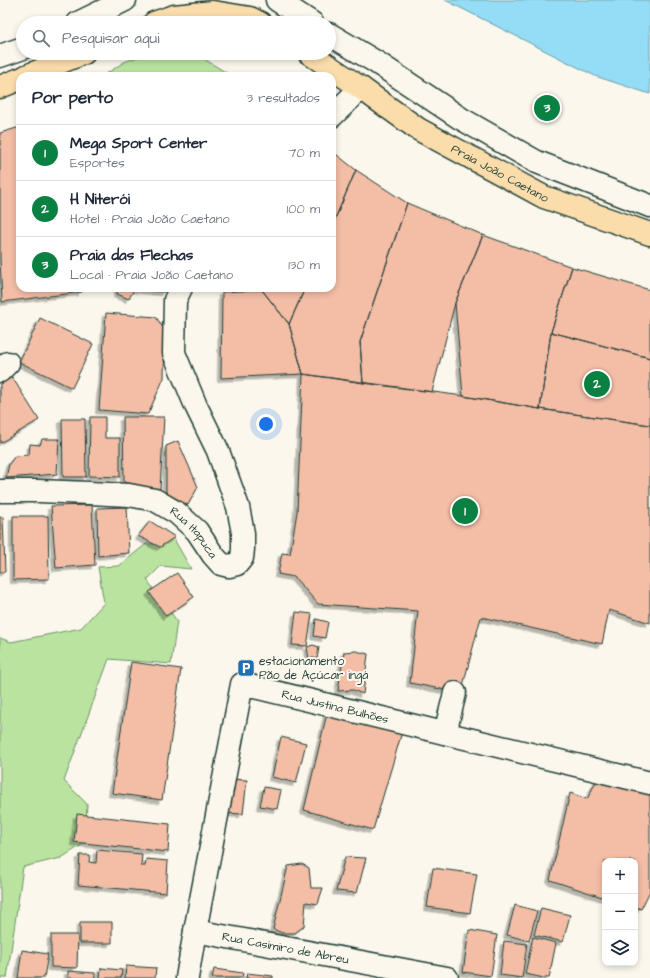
<!DOCTYPE html>
<html lang="pt">
<meta charset="utf-8">
<style>
body{margin:0;font-family:"Architects Daughter",sans-serif;background:#f2f2f3;color:#1f2937}
.controls{position:absolute;right:12px;bottom:12px;display:grid;overflow:hidden;border-radius:8px;box-shadow:0 2px 6px #0003}
.controls button{width:36px;height:36px;display:grid;place-items:center;padding:0;border:0;border-bottom:1px solid #e0e1e3;background:#fff;color:#1f2937;font:20px sans-serif}
.you{position:absolute;left:266px;top:424px;width:14px;height:14px;margin:-10px;border:3px solid #fff;border-radius:50%;background:#1a73e8;box-shadow:0 0 0 6px #1a73e833}
.badge{display:grid;place-items:center;width:26px;height:26px;border-radius:50%;background:#0b8043;color:#fff;font-size:13px;font-weight:700}
.pin{position:absolute;translate:-50% -50%;border:2px solid #fff;box-shadow:0 1px 4px #0006}
.list{margin:0;padding:0;list-style:none}
h2{display:flex;justify-content:space-between;align-items:center;height:52px;margin:0;padding:0 16px;font-size:17px}
h2 small{font-size:13px;font-weight:400;color:#747a83}
.list li{display:grid;grid-template-columns:26px 1fr auto;gap:12px;align-items:center;box-sizing:border-box;height:56px;padding:0 16px;border-top:1px solid #e0e1e3}
.list b{display:block;font-size:15px;white-space:nowrap}
.list p{margin:0;font-size:13px;white-space:nowrap;color:#747a83}
.list em{font-size:13px;font-style:normal;color:#747a83}
.icon{flex:none;width:22px;height:22px;fill:none;stroke:currentColor;stroke-width:2;stroke-linecap:round;stroke-linejoin:round}
.map{position:relative;flex:none;width:650px;height:978px;overflow:hidden}
.search{position:absolute;background:#fff;box-shadow:0 2px 6px #0003;left:16px;top:16px;width:320px;height:44px;display:flex;align-items:center;gap:10px;box-sizing:border-box;padding:0 14px;border-radius:22px;color:#747a83;font-size:15px}
.panel{position:absolute;background:#fff;box-shadow:0 2px 6px #0003;left:16px;top:72px;width:320px;height:220px;border-radius:12px}
.map>svg:first-child{display:block}
.green{fill:#bae3a0;stroke:#6c906a}
.water{fill:#95ddf6;stroke:#669da8}
.building{fill:#f3bda6;stroke:#1f3d34;filter:url(#shadow)}
.lines{fill:none;stroke-linecap:round;stroke-linejoin:round}
.minor-casing{stroke:#1f3d34;stroke-width:25}
.major-casing{stroke:#1f3d34;stroke-width:25}
.minor{stroke:#fbf7ec;stroke-width:22}
.major{stroke:#fbddab;stroke-width:22}
.labels{text-anchor:middle;dominant-baseline:central;stroke-width:4;stroke-linejoin:round;paint-order:stroke}
.street-label{font-size:12px;fill:#1f3d34;stroke:#fbf7ec}
.poi-label{font-size:12px;fill:#1f3d34;stroke:#fbf7ec;text-anchor:start}
</style>
<div class="map">
<svg width="650" height="978" viewBox="0 0 650 978">
<defs>
<filter id="shadow"><feDropShadow dx="-3.5" dy="3.5" stdDeviation="0" flood-color="#0004"/></filter>
</defs>
<rect width="100%" height="100%" fill="#fbf7ec"/>
<filter id="ink" filterUnits="userSpaceOnUse"><feTurbulence type="fractalNoise" baseFrequency=".025" numOctaves="2"/><feDisplacementMap in="SourceGraphic" scale="8" xChannelSelector="R" yChannelSelector="G"/><feConvolveMatrix kernelMatrix="1 2 1 2 8 2 1 2 1" color-interpolation-filters="sRGB"/></filter>
<g filter="url(#ink)">
<path class="green" d="M148 53H207L204 59 232 76H103L124 62Z
M171 534 191 569 161 566 147 580 177 621 171 664 109 659 64 781 87 804 85 843 61 858 23 867 7 978H0V638L11 642 81 628 104 603 98 567 119 566 146 544H161Z"/>
<path class="water" d="M445 0H650V94L595 76Z"/>
<path class="building" d="M20 127V288H81L82 292 2 302 0 259V133Z
M332 151 356 170 332 226Z
M356 170 407 203 360 342 363 383 303 374 289 324 305 288H332V226Z
M407 203 483 235 455 303 432 392 363 383 360 342Z
M483 235 572 267 551 332 540 409 463 396 455 303Z
M572 267 650 290V358L551 332Z
M118 288H166L164 292 134 289 129 299 117 294Z
M260 288H305L289 324 262 290Z
M262 290 289 324 303 374 221 378 222 292Z
M106 313 156 317 165 331 164 378 148 414 99 410Z
M40 318 93 344 72 388 19 362Z
M551 332 650 358V425L540 409Z
M303 374 463 396 540 409 650 425V623L609 610 602 644 481 617 461 693 410 683 418 611 318 604 294 577 278 574 282 553 290 554 297 512Z
M12 377 39 420 0 443V385Z
M90 417H105V438H120V477L89 476Z
M123 417H164L160 490 124 482Z
M62 419H85L86 477H63Z
M42 439H59L57 474 6 478 9 464 15 456 29 455 30 444 40 445Z
M178 441 198 487 188 505 166 493V446Z
M92 505 95 565 56 568 51 506Z
M127 507 129 553 98 556 97 508Z
M13 516H48L49 579 13 580Z
M0 517H3L5 572H0Z
M150 521 175 537 160 547 138 536Z
M177 573 194 597 166 616 149 592Z
M296 612 312 614 307 646 292 645Z
M316 619 328 622 325 638 314 636Z
M313 645 319 647 317 659 313 658 309 660 307 647Z
M356 651 368 654 363 694 353 690 338 691 344 652Z
M131 662 181 669 162 800 112 793Z
M328 709 402 732 373 830 304 810Z
M281 737 306 743 296 783 272 777Z
M599 776 650 786V891L641 909 635 907V861H605V898L550 880 570 793 587 799Z
M229 779 247 780 243 814 221 813Z
M264 787 281 790 277 809 260 806Z
M77 814 170 824 168 852 74 842Z
M97 850 142 854 141 866H145L146 859 168 861 166 893 78 885 80 855H90L89 862 96 863Z
M345 857 366 858 357 893 336 891Z
M302 864 309 868 311 888H323L320 897 318 904 306 902 304 926 295 933H282L273 929 288 866Z
M433 868 477 874 470 913 427 907Z
M515 905 537 911 529 941 507 935Z
M541 908 570 915 563 942 534 935Z
M80 922H112V943H80Z
M469 930 497 935 491 976 463 972Z
M51 935H78L77 968 51 967Z
M533 937 556 943 549 978H544L525 974Z
M504 941 527 944 522 978 500 975Z
M22 950 48 954 44 978H18Z
M126 966 156 968 155 978H125Z
M101 968 122 970 121 978H100Z
M214 969 243 973 242 978H212Z
M68 971 95 973V978H68Z
M247 973 273 976V978H246Z"/>
<g class="lines">
<defs>
<g id="minor">
<path d="M277 0 312 23"/>
<path d="M78 23 125 0"/>
<path d="M329 34 376 62 460 118 537 162 650 206"/>
<path d="M0 56 23 48"/>
<path d="M332 116 361 88"/>
<path d="M0 371 8 363"/>
<path id="s1" d="M0 491H38L89 493 129 495 155 500 177 513 197 531 213 555 221 564 229 566 237 564 242 558 243 549V533L238 507 218 451 196 406 174 353 175 300 181 288"/>
<path d="M445 733 455 693"/>
<path id="s2" d="M195 931 447 978"/>
<path id="s3" d="M187 978 195 931 242 684 650 783"/>
</g>
<g id="major">
<path d="M154 23 174 16 213 12 250 18 260 23"/>
<path id="s4" d="M309 53 361 88 418 129 544 197 650 234"/>
<path d="M26 76 84 53"/>
<path d="M0 87 20 79"/>
</g>
</defs>
<use href="#minor" class="minor-casing"/>
<use href="#major" class="major-casing"/>
<use href="#minor" class="minor"/>
<use href="#major" class="major"/>
</g>
</g>
<defs>
<symbol id="parking-square" viewBox="-11 -11 22 22"><rect x="-9" y="-9" width="18" height="18" rx="4" fill="#1f6fb2" stroke="#fbf7ec"/><path d="M-3.5-5.5H1a3.5 3.5 0 0 1 0 7H-1V5.5H-3.5ZM-1-3.4V-.6H.8a1.4 1.4 0 0 0 0-2.8Z" fill="#fff"/></symbol>
</defs>
<g fill-rule="evenodd">
<use href="#parking-square" x="236" y="658" width="20" height="20"/>
</g>
<g class="labels">
<g class="street-label">
<text stroke="none"><textPath href="#s4" startOffset="226">Praia João Caetano</textPath></text>
<text stroke="none"><textPath href="#s1" startOffset="207">Rua Itapuca</textPath></text>
<text stroke="none"><textPath href="#s3" startOffset="395">Rua Justina Bulhões</textPath></text>
<text stroke="none"><textPath href="#s2" startOffset="92">Rua Casimiro de Abreu</textPath></text>
</g>
<g class="poi-label">
<text x="259" y="661">estacionamento<tspan x="259" dy="14">Pão de Açúcar ingá</tspan></text>
</g>
</g>
</svg>
<div class="controls">
<button>+</button>
<button>−</button>
<button><svg class="icon" aria-label="layers" viewBox="0 0 24 24"><path d="M12 4l9 5-9 5-9-5zM3 14l9 5 9-5"/></svg></button>
</div>
<div class="you"></div>
<div class="pin badge" style="left:465px;top:511px">1</div>
<div class="pin badge" style="left:597px;top:384px">2</div>
<div class="pin badge" style="left:547px;top:108px">3</div>
<div class="search"><svg class="icon" aria-label="search" viewBox="0 0 24 24"><circle cx="10" cy="10" r="6"/><path d="M15 15l6 6"/></svg>Pesquisar aqui</div>
<section class="panel">
<h2>Por perto<small>3 resultados</small></h2>
<ul class="list">
<li><span class="badge">1</span><div><b>Mega Sport Center</b><p>Esportes</p></div><em>70 m</em></li>
<li><span class="badge">2</span><div><b>H Niterói</b><p>Hotel · Praia João Caetano</p></div><em>100 m</em></li>
<li><span class="badge">3</span><div><b>Praia das Flechas</b><p>Local · Praia João Caetano</p></div><em>130 m</em></li>
</ul>
</section>
</div>
